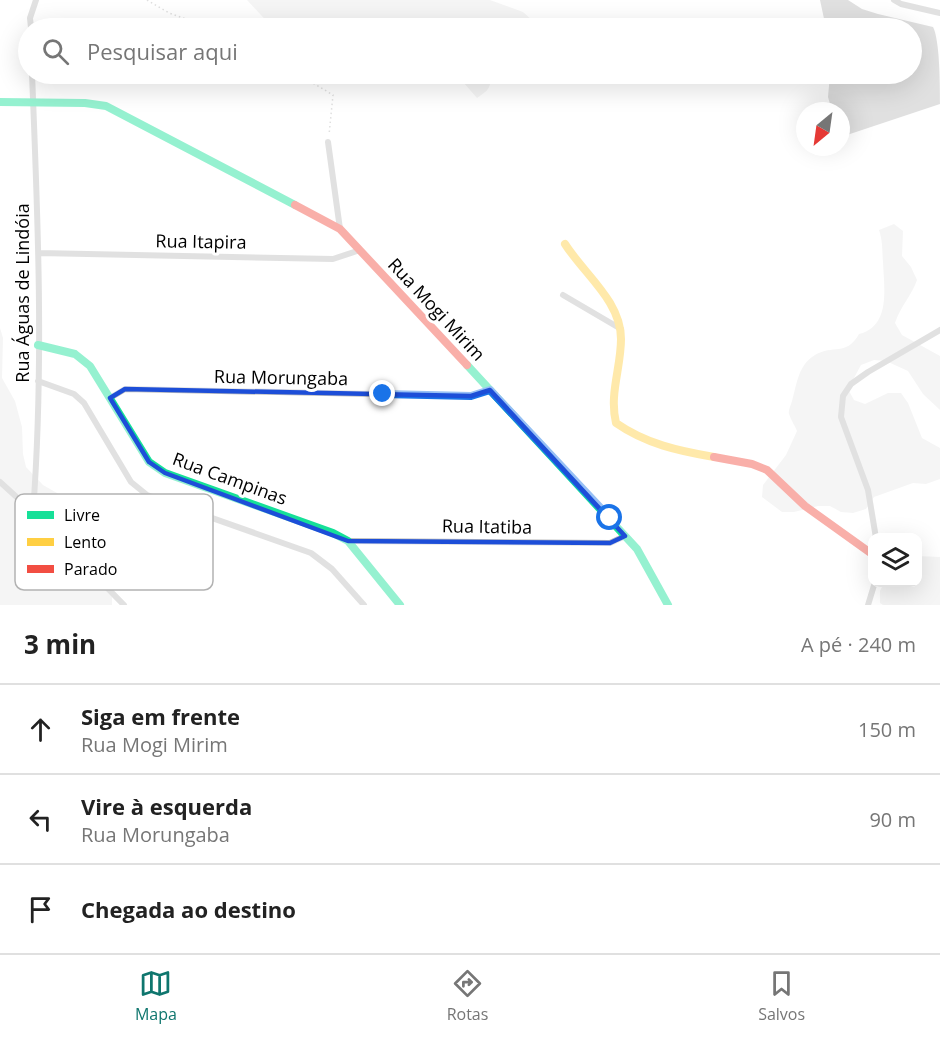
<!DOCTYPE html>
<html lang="pt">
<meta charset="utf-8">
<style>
body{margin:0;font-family:"Open Sans",sans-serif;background:#f2f2f2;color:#222}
.controls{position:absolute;right:18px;bottom:18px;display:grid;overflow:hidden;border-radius:12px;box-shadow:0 6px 24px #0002}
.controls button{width:54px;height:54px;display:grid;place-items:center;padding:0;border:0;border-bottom:2px solid #e0e0e0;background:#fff;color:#222;font:30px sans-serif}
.compass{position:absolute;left:796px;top:102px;width:54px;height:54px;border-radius:50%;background:#fff;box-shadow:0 6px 24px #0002;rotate:209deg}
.stop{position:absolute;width:18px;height:18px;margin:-14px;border:4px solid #1a73e8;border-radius:50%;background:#fff}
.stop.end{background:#1a73e8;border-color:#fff;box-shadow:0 2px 6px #0008}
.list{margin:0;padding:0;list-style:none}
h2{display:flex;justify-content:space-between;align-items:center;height:78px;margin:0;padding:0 24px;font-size:26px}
h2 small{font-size:20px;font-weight:400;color:#767676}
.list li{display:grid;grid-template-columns:39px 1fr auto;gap:18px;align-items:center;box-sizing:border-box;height:90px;padding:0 24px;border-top:2px solid #e0e0e0}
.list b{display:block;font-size:22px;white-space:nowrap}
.list p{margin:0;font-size:20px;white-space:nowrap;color:#767676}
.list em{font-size:20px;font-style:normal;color:#767676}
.icon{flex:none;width:33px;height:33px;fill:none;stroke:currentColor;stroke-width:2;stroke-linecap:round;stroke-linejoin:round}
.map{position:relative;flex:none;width:940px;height:605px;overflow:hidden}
.search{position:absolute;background:#fff;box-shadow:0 6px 24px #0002;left:18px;right:18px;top:18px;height:66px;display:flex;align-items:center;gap:15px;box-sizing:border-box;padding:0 21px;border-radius:33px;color:#767676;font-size:22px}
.sheet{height:348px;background:#fff}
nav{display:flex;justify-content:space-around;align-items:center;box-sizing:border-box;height:84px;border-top:2px solid #e0e0e0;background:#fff;font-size:16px;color:#767676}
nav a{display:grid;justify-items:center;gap:3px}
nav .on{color:#0f766e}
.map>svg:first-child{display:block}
.green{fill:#e9e9e9}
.water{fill:#bbb}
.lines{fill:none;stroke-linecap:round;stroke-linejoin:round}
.path{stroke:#b8b8b8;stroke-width:1.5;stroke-dasharray:1.5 3;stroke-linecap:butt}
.street{stroke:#bdbdbd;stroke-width:6}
.fast{stroke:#16e098;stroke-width:8}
.slow{stroke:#ffcf43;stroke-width:8}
.jam{stroke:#f24e42;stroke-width:8}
.route{stroke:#1a73e8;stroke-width:8}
.marked{fill:none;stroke:#1d4ed8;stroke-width:4.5;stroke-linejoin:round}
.labels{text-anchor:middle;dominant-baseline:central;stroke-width:6;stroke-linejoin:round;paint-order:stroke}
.street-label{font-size:18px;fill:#000;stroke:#fff}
.key{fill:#fff;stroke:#b2b2b2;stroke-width:1.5}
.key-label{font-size:16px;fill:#000}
</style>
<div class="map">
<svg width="940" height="605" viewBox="0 0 940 605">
<rect width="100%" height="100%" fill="#fff"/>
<path class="green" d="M247 0H490L523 12 541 28H273Z
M456 74H491C490 89 490 89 477 98Z
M894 224 903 231 902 256 911 267 917 280C912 295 900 307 895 323L902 335 940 356V410L923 394 908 371 886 361 874 360 861 365 848 389 854 400 865 404 888 393H901L908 403 922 438 940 448V479L926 484 913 483 874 497 866 509 853 513 841 512 830 506H818L794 512H782L762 497 763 485 786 455 797 431C795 426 791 420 789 414 788 410 791 405 792 401 797 384 798 365 815 355 833 344 846 357 859 334 891 326 884 288 883 262 882 251 883 242 879 230Z
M0 328 3 338 2 378 15 401 22 427 23 454 26 467 43 485 92 513 109 530 119 569 112 591V605H0Z
M918 556 940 557V605H883L880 603V591L884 583 918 582Z"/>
<path class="water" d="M820 0H848L862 9 878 14 933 27C940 40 940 87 940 104L841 137V111H822L820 106 830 104 828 97 830 74H912V28H826Z"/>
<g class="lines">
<path class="path" d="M147 0 169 13 211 28
M298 74 333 95 329 135"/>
<path class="street" d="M894 0 901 4 940 13
M31 28 30 18 36 0
M32 74C38 219 44 366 33 512
M328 142 340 229
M39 253 333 259 360 250
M563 295 621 329
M38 381 74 394 84 403 131 482 147 495 311 553 332 569 364 605
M110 398 125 389 471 396 490 390
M0 482 33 512 124 605
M876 538 868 490 841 417 843 396 851 384 868 372 940 330
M348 541 610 543 625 536
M868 605 875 582"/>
<path class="fast" d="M0 102 85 103 106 106 295 205
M38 345 75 354 90 366 149 462 165 473 333 533 348 541 400 605
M467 365 637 549 668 605"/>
<path class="slow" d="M565 244C584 274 621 301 621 339 621 368 609 394 616 423 646 444 679 451 714 457"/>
<path class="jam" d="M295 205 340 229 467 365
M714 457 752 464 767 470 805 506 872 554"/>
</g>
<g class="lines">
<path class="route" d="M383 394 471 396 490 390 610 518"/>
</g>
<path d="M0 0H940V605H0ZM125 389 471 396 490 390 625 536 610 543 348 541 165 473 149 462 110 398Z" fill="#fff" fill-opacity=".55" fill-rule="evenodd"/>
<path class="marked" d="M125 389 471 396 490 390 625 536 610 543 348 541 165 473 149 462 110 398Z"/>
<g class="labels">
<g class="street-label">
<text transform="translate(201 241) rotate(1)">Rua Itapira</text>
<text transform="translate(22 293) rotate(-90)">Rua Águas de Lindóia</text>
<text transform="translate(437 309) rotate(47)">Rua Mogi Mirim</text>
<text transform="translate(281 377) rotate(1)">Rua Morungaba</text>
<text transform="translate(230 478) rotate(20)">Rua Campinas</text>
<text transform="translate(487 526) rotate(1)">Rua Itatiba</text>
</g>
</g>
<rect x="15" y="494" width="198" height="96" rx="9" class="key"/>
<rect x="27" y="511" width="27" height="8" fill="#16e098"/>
<rect x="27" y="538" width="27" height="8" fill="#ffcf43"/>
<rect x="27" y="565" width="27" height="8" fill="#f24e42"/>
<g class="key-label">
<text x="64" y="521">Livre</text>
<text x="64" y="548">Lento</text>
<text x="64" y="575">Parado</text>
</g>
</svg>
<div class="controls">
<button><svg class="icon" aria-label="layers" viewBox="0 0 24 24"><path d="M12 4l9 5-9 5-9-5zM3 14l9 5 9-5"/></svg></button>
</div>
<svg class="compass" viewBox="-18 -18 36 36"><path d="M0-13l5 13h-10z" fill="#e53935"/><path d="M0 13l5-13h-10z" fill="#767676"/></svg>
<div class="stop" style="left:610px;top:518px"></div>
<div class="stop end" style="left:383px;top:394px"></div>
<div class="search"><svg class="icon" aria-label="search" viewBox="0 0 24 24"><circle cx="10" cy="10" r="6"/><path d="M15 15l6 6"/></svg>Pesquisar aqui</div>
</div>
<section class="sheet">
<h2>3 min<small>A pé · 240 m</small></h2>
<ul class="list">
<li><svg class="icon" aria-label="ahead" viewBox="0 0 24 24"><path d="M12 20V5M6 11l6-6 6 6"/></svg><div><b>Siga em frente</b><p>Rua Mogi Mirim</p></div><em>150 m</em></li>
<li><svg class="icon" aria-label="left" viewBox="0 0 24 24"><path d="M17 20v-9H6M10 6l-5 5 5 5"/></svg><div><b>Vire à esquerda</b><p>Rua Morungaba</p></div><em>90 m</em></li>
<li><svg class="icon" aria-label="arrive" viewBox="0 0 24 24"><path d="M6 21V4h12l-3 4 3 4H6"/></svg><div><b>Chegada ao destino</b></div></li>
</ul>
</section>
<nav>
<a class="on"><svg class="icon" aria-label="map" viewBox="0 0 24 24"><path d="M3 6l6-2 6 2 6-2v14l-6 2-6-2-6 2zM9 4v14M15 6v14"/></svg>Mapa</a>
<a><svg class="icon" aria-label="directions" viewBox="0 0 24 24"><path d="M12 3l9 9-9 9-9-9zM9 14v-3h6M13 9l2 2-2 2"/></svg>Rotas</a>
<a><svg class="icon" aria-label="saved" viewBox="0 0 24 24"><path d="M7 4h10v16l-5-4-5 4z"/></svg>Salvos</a>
</nav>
